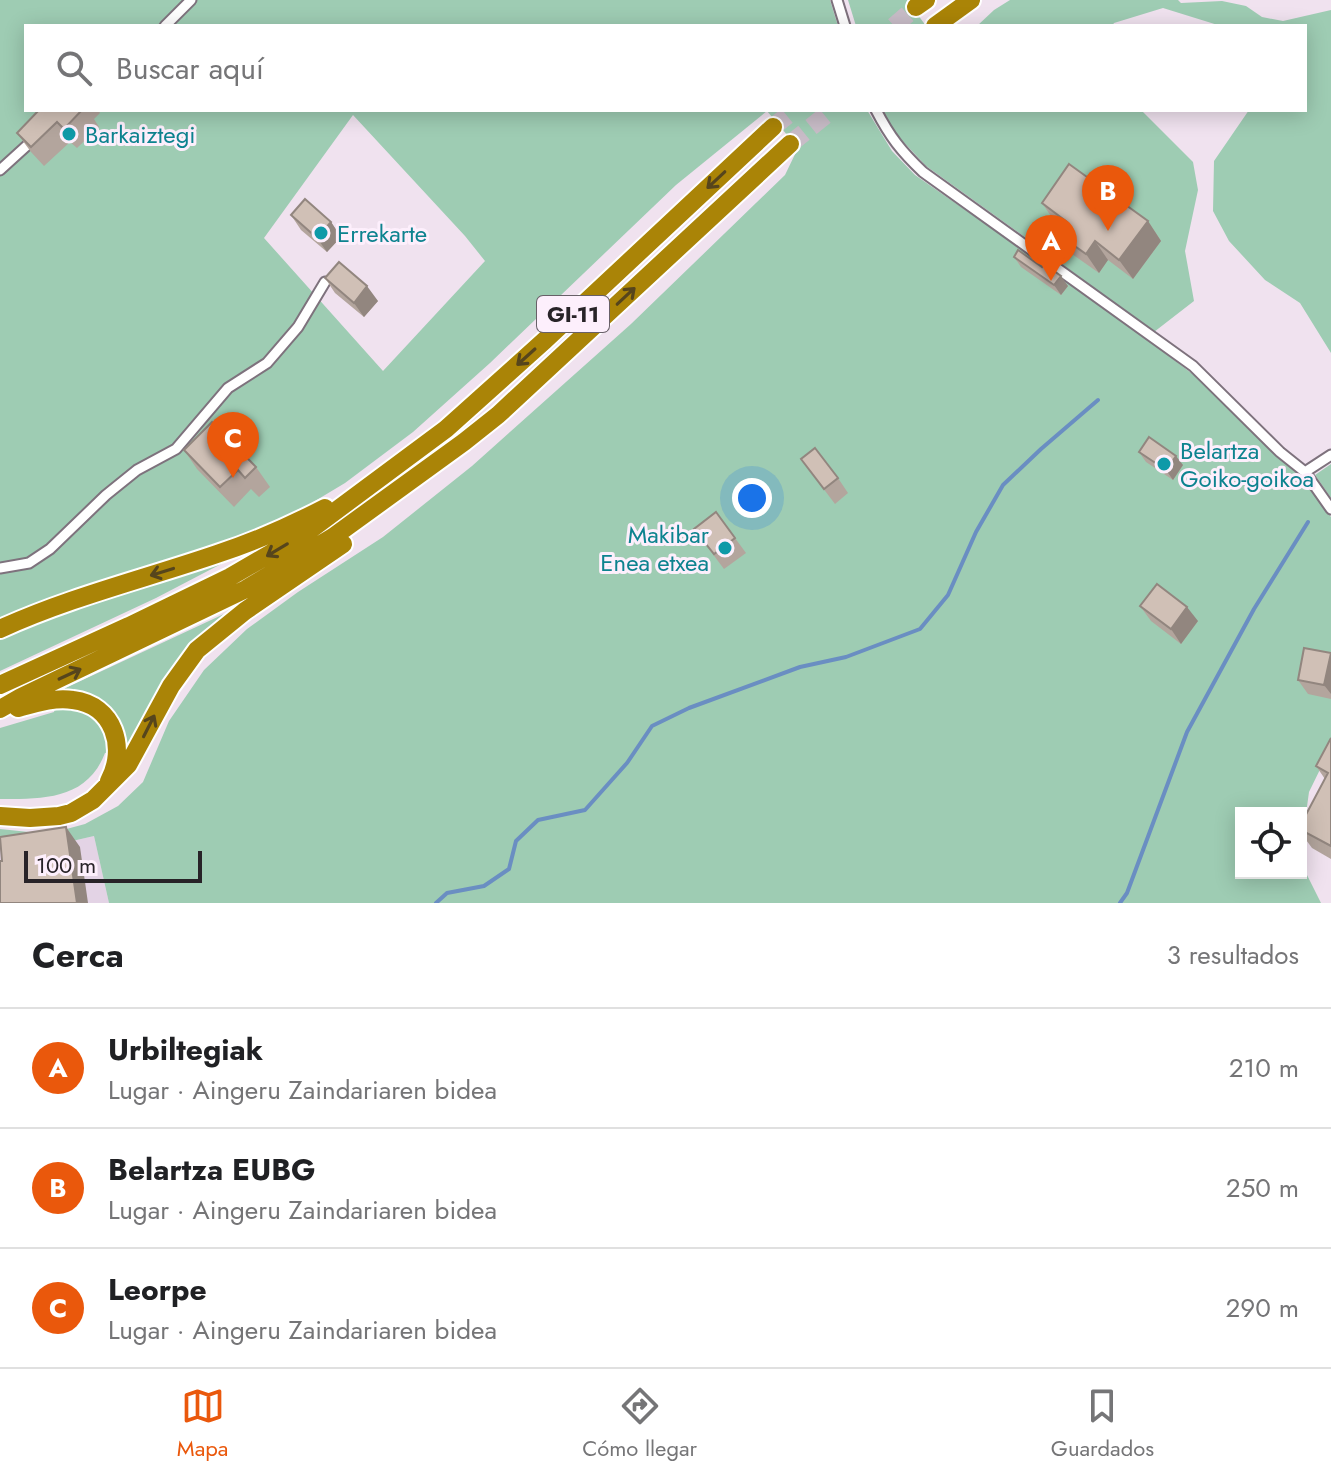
<!DOCTYPE html>
<html lang="es">
<meta charset="utf-8">
<style>
body{margin:0;font-family:Jost,sans-serif;background:#f6f6f6;color:#202124}
.controls{position:absolute;right:24px;bottom:24px;display:grid;overflow:hidden;border-radius:0px;box-shadow:0 4px 20px #0003}
.controls button{width:72px;height:72px;display:grid;place-items:center;padding:0;border:0;border-bottom:2px solid #e0e0e0;background:#fff;color:#202124;font:40px sans-serif}
.scale{position:absolute;left:24px;bottom:20px;width:178px;box-sizing:border-box;padding-left:8px;border:4px solid #282328;border-top:0;font-size:22px;line-height:28px;white-space:nowrap;color:#282328;-webkit-text-stroke:6px #fdeffc;paint-order:stroke}
.you{position:absolute;left:752px;top:498px;width:28px;height:28px;margin:-20px;border:6px solid #fff;border-radius:50%;background:#1a73e8;box-shadow:0 0 0 12px #1a73e833}
.badge{display:grid;place-items:center;width:52px;height:52px;border-radius:50%;background:#ea580c;color:#fff;font-size:26px;font-weight:700}
.pin{position:absolute;translate:-50% -66px;filter:drop-shadow(0 2px 4px #0008)}
.pin::after{content:'';position:absolute;top:42px;width:28px;height:24px;background:inherit;clip-path:polygon(0 0,100% 0,50% 100%)}
.list{margin:0;padding:0;list-style:none}
h2{display:flex;justify-content:space-between;align-items:center;height:104px;margin:0;padding:0 32px;font-size:34px}
h2 small{font-size:26px;font-weight:400;color:#757577}
.list li{display:grid;grid-template-columns:52px 1fr auto;gap:24px;align-items:center;box-sizing:border-box;height:120px;padding:0 32px;border-top:2px solid #e0e0e0}
.list b{display:block;font-size:30px;white-space:nowrap}
.list p{margin:0;font-size:26px;white-space:nowrap;color:#757577}
.list em{font-size:26px;font-style:normal;color:#757577}
.icon{flex:none;width:44px;height:44px;fill:none;stroke:currentColor;stroke-width:2;stroke-linecap:round;stroke-linejoin:round}
.map{position:relative;flex:none;width:1331px;height:903px;overflow:hidden}
.search{position:absolute;background:#fff;box-shadow:0 4px 20px #0003;left:24px;right:24px;top:24px;height:88px;display:flex;align-items:center;gap:20px;box-sizing:border-box;padding:0 28px;border-radius:0px;color:#757577;font-size:30px}
.sheet{height:464px;background:#fff}
nav{display:flex;justify-content:space-around;align-items:center;box-sizing:border-box;height:112px;border-top:2px solid #e0e0e0;background:#fff;font-size:22px;color:#757577}
nav a{display:grid;justify-items:center;gap:4px}
nav .on{color:#ea580c}
.map>svg:first-child{display:block}
.industrial{fill:#e3d3e5}
.green{fill:#9eccb3;fill-rule:evenodd}
.lines{fill:none;stroke-linecap:round;stroke-linejoin:round}
.stream{stroke:#6a8ec2;stroke-width:4}
.motorway-tunnel{stroke:#c8bcc7;stroke-width:18;stroke-dasharray:18 9;stroke-linecap:butt}
.minor-casing{stroke:#7e727d;stroke-width:13}
.motorway-casing{stroke:#fff;stroke-width:22}
.minor{stroke:#fff;stroke-width:9}
.motorway{stroke:#aa8407;stroke-width:18}
.wall{fill:#b3a59d}
.shaded-wall{fill:#92867f}
.building{fill:#d0c0b6;stroke:#92867f;stroke-width:2}
.oneway{stroke:#56451c}
.culture-dot{fill:#0f9aa8;stroke:#fdeffc;stroke-width:3}
.labels{text-anchor:middle;dominant-baseline:central;stroke-width:6;stroke-linejoin:round;paint-order:stroke}
.shield{fill:#fdeffc;stroke:#686068;stroke-width:2}
.shield-label{font-size:22px;font-weight:bold;fill:#282328}
.culture-label{font-size:24px;fill:#0d838f;stroke:#fdeffc;text-anchor:start}
</style>
<div class="map">
<svg width="1331" height="903" viewBox="0 0 1331 903">
<rect width="100%" height="100%" fill="#f0e2ef"/>
<path class="industrial" d="M94 836 109 903H0V845L3 857Z"/>
<path class="green" d="M0 0H830L838 26H26V110H867L892 151 915 175 1104 306 1212 389 1302 477 1331 517V747L1309 792 1301 850V813H1241V873H1301V863L1321 903H109L94 836 3 857 0 845V829L48 834 85 824 118 806 143 782 169 721 204 670 247 629 298 592 383 537 472 466 631 324 785 175 798 148 767 111 676 185 490 363 413 432 345 483 295 513 246 533V551L156 598 0 671ZM353 115 465 236 485 261 383 371 264 238Z
M848 0H912L910 4 926 26H856Z
M1010 0H1178L1181 3 1222 1 1246 6 1262 17 1283 21 1331 10V353L1300 303 1265 280 1229 241 1213 211 1214 161 1249 110H1305V26H1221L1163 8 1114 23 1112 26H977L994 10Z
M883 110H1141L1193 162 1198 190 1185 251 1194 301 1154 332 1033 243 926 166 895 133Z
M1331 464V498L1315 475Z
M224 614C203 632 184 652 167 675 150 699 138 727 125 754L105 753C87 800 43 799 0 799V728L54 712 59 691Z"/>
<g class="lines">
<path class="stream" d="M436 903 447 893 484 886 509 869 516 841 538 820 585 810 627 763 652 726 689 708 800 667 846 657 920 629 948 595 976 532 1003 485 1041 449 1098 400
M1120 903 1127 893 1187 732 1254 609 1308 522"/>
<path class="motorway-tunnel" d="M894 26 916 7
M773 127 794 110
M790 144 832 110"/>
<defs>
<path id="minor" d="M837 0 845 26
M165 26 191 0
M876 110C890 137 901 151 923 172L1193 366 1280 452 1305 472 1331 509
M0 170 33 140
M1305 472 1331 455
M0 568 29 563 50 549 106 495 137 470 176 449 228 388 267 363 298 327 325 282"/>
<path id="motorway" d="M916 7 926 0
M935 26 971 0
M0 629C70 597 144 579 217 554 254 542 290 526 325 508
M0 685 129 626 230 577 306 533 446 429 544 341 773 127
M18 708C36 703 55 697 73 700 114 705 127 748 109 781
M0 709 21 697 246 589 333 537 464 442 498 415 790 144
M0 816 30 818 59 816 71 813 93 800 128 765 171 686 197 650 245 611 343 544"/>
</defs>
<use href="#minor" class="minor-casing"/>
<use href="#motorway" class="motorway-casing"/>
<use href="#minor" class="minor"/>
<use href="#motorway" class="motorway"/>
</g>
<path class="wall" d="M39 110H98L100 113 94 119 99 127 77 148 70 142 44 166 31 152 17 133Z
M1042 203 1148 221 1161 241 1133 279 1108 260 1099 273 1072 254 1058 234 1063 228 1055 222Z
M291 215 331 222 341 237 327 252 301 230Z
M1014 257 1042 267 1068 286 1061 295 1021 267Z
M325 278 378 301 364 317 335 293Z
M184 450 256 467 270 487 259 497 251 489 234 507 197 469Z
M1139 452 1183 465 1173 480 1146 462Z
M801 459 838 478 848 493 835 504Z
M694 529 735 538 746 553 724 569Z
M1140 606 1198 621 1181 644 1151 621Z
M1331 653V699L1308 694 1298 680Z
M1331 738V859L1312 848 1301 833V824L1325 779 1316 766Z"/>
<path class="shaded-wall" d="M1148 221 1161 241 1133 279 1119 260Z
M331 222 341 237 327 252 317 238Z
M1095 241 1108 260 1099 273 1086 254Z
M1061 276 1068 286 1061 295 1054 285Z
M367 286 378 301 364 317 354 303Z
M1176 456 1183 465 1173 480 1166 470Z
M1187 607 1198 621 1181 644 1171 629Z
M1331 653V694L1324 685Z
M66 827 80 847 88 903H77Z"/>
<path class="building" d="M39 110H82L64 129 57 122 31 147 17 133Z
M1069 164 1148 221 1119 260 1095 241 1086 254 1058 234 1067 222 1042 203Z
M305 199 331 222 317 238 291 215Z
M1018 250 1042 267 1044 264 1061 276 1054 285 1014 257Z
M339 262 367 286 354 303 325 278Z
M212 422 256 467 245 478 238 470 220 487 184 450Z
M1149 437 1176 456 1166 470 1139 452Z
M815 448 838 478 824 489 801 459Z
M716 512 735 538 714 554 694 529Z
M1157 584 1187 607 1171 629 1140 606Z
M1304 648 1331 653 1324 685 1298 680Z
M1331 738V846L1301 830V824L1328 773 1316 766Z
M66 827 77 903H0V861H2L0 837Z"/>
<defs><path id="oneway-shaft" d="M-6 0H5M1.5-3L5.5 0L1.5 3" fill="none" stroke-width="1.6" stroke-linecap="round" stroke-linejoin="round" transform="scale(2)"/></defs>
<g class="oneway">
<use href="#oneway-shaft" transform="translate(716 180) rotate(137)"/>
<use href="#oneway-shaft" transform="translate(626 296) rotate(-43)"/>
<use href="#oneway-shaft" transform="translate(526 357) rotate(138)"/>
<use href="#oneway-shaft" transform="translate(277 550) rotate(149)"/>
<use href="#oneway-shaft" transform="translate(162 572) rotate(163)"/>
<use href="#oneway-shaft" transform="translate(70 674) rotate(-25)"/>
<use href="#oneway-shaft" transform="translate(149 726) rotate(-63)"/>
</g>
<g class="culture-dot">
<circle cx="69" cy="134" r="8"/>
<circle cx="321" cy="233" r="8"/>
<circle cx="1164" cy="464" r="8"/>
<circle cx="725" cy="548" r="8"/>
</g>
<g class="labels">
<rect class="shield" x="537" y="296" width="72" height="36" rx="6"/>
<g class="shield-label">
<text x="573" y="314">GI-11</text>
</g>
<g class="culture-label">
<text x="85" y="134">Barkaiztegi</text>
<text x="337" y="233">Errekarte</text>
<text x="1180" y="450">Belartza<tspan x="1180" dy="28">Goiko-goikoa</tspan></text>
<text x="709" y="534" text-anchor="end">Makibar<tspan x="709" dy="28">Enea etxea</tspan></text>
</g>
</g>
</svg>
<div class="controls">
<button><svg class="icon" aria-label="locate" viewBox="0 0 24 24"><circle cx="12" cy="12" r="6"/><path d="M12 2v4M12 18v4M2 12h4M18 12h4"/></svg></button>
</div>
<div class="scale">100 m</div>
<div class="you"></div>
<div class="pin badge" style="left:1051px;top:281px">A</div>
<div class="pin badge" style="left:1108px;top:231px">B</div>
<div class="pin badge" style="left:233px;top:478px">C</div>
<div class="search"><svg class="icon" aria-label="search" viewBox="0 0 24 24"><circle cx="10" cy="10" r="6"/><path d="M15 15l6 6"/></svg>Buscar aquí</div>
</div>
<section class="sheet">
<h2>Cerca<small>3 resultados</small></h2>
<ul class="list">
<li><span class="badge">A</span><div><b>Urbiltegiak</b><p>Lugar · Aingeru Zaindariaren bidea</p></div><em>210 m</em></li>
<li><span class="badge">B</span><div><b>Belartza EUBG</b><p>Lugar · Aingeru Zaindariaren bidea</p></div><em>250 m</em></li>
<li><span class="badge">C</span><div><b>Leorpe</b><p>Lugar · Aingeru Zaindariaren bidea</p></div><em>290 m</em></li>
</ul>
</section>
<nav>
<a class="on"><svg class="icon" aria-label="map" viewBox="0 0 24 24"><path d="M3 6l6-2 6 2 6-2v14l-6 2-6-2-6 2zM9 4v14M15 6v14"/></svg>Mapa</a>
<a><svg class="icon" aria-label="directions" viewBox="0 0 24 24"><path d="M12 3l9 9-9 9-9-9zM9 14v-3h6M13 9l2 2-2 2"/></svg>Cómo llegar</a>
<a><svg class="icon" aria-label="saved" viewBox="0 0 24 24"><path d="M7 4h10v16l-5-4-5 4z"/></svg>Guardados</a>
</nav>
